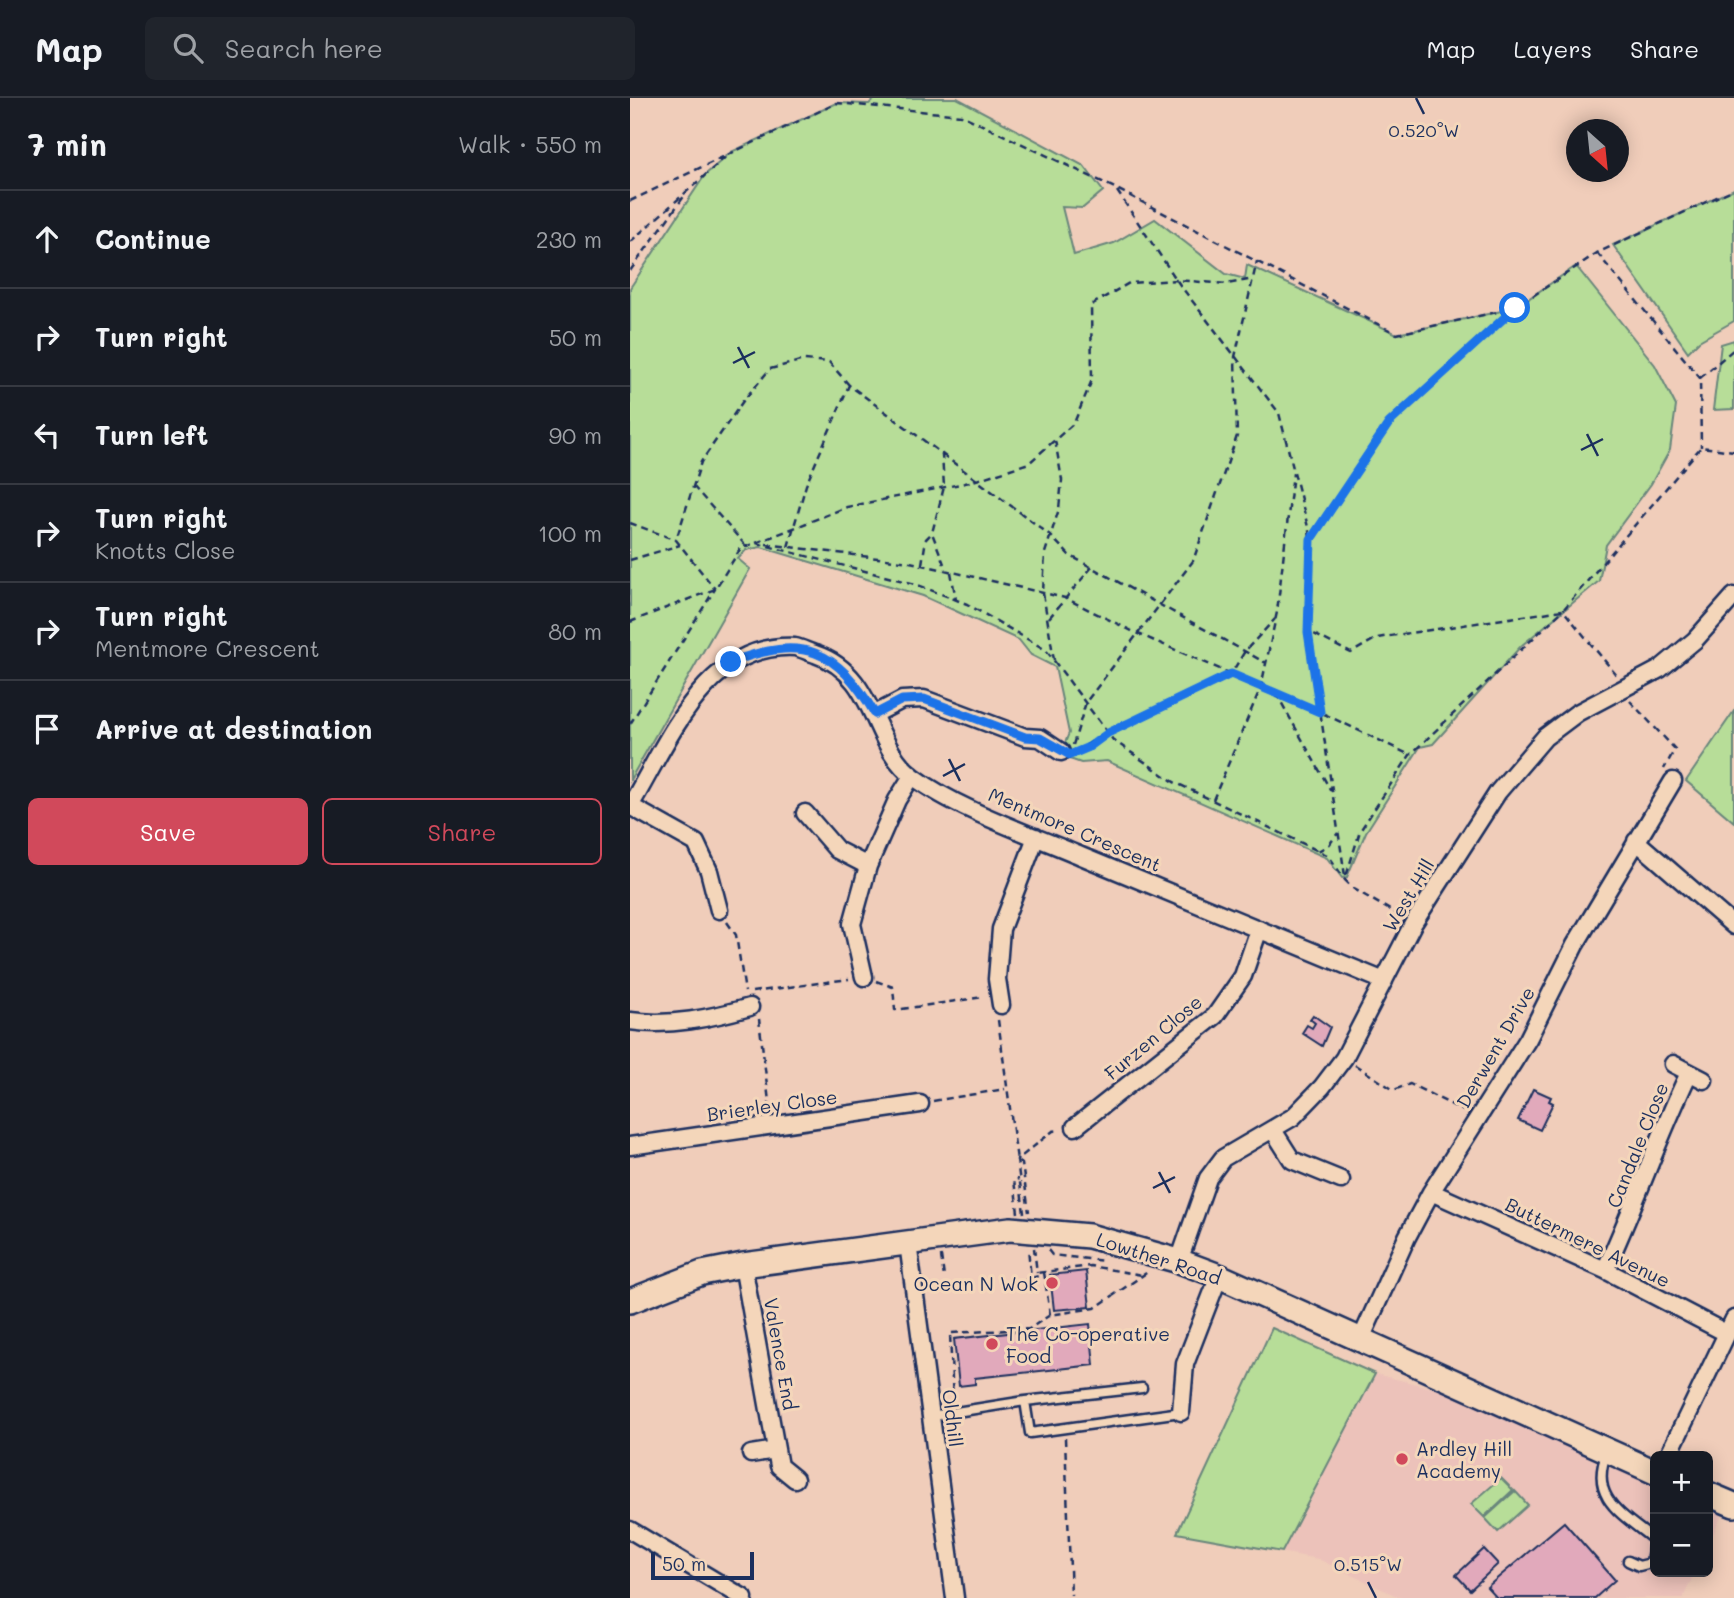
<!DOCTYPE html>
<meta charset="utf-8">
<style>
body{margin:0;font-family:Mali,sans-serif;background:#20242c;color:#f1f3f6}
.controls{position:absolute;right:21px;bottom:21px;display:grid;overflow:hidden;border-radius:10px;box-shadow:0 4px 18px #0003}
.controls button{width:63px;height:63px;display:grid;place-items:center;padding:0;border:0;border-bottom:2px solid #363941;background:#171b24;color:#f1f3f6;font:35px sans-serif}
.compass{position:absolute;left:936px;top:21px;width:63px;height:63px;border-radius:50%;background:#171b24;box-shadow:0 4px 18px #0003;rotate:153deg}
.scale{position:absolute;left:21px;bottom:18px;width:103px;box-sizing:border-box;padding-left:7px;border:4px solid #1b2f5e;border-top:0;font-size:19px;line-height:24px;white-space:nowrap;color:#1b2f5e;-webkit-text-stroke:5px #f4d6ba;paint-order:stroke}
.stop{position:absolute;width:21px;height:21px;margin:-16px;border:5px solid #1a73e8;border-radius:50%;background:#fff}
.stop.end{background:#1a73e8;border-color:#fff;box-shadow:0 2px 7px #0008}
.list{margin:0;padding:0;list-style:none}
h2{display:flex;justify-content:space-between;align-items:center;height:91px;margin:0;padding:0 28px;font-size:30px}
h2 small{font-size:23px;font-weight:400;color:#9ea1a6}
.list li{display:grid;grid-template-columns:46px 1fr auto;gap:21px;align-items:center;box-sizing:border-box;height:98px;padding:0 28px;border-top:2px solid #363941}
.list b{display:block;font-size:26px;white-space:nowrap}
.list p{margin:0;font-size:23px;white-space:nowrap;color:#9ea1a6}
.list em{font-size:23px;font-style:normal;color:#9ea1a6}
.actions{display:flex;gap:14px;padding:21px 28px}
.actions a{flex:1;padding:16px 0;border:2px solid #d1495b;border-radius:10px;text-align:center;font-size:24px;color:#d1495b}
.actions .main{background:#d1495b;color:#fff}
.icon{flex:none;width:38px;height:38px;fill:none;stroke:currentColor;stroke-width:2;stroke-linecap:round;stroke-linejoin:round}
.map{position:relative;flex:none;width:1104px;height:1500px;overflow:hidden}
header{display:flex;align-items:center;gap:42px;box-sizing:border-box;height:98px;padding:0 35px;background:#171b24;border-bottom:2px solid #363941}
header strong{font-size:33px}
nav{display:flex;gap:38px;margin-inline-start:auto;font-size:24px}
.search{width:490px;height:63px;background:#20242c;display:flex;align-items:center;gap:18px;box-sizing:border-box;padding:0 24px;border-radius:10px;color:#9ea1a6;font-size:26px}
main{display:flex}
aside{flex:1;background:#171b24}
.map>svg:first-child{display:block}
.built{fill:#ecc2ba}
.green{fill:#b7dd98;stroke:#69867b;stroke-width:2}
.building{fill:#e1a9bb;stroke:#1b2f5e;stroke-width:2}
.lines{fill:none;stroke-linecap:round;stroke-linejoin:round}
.lane-casing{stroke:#1b2f5e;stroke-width:13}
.street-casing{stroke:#1b2f5e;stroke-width:21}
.secondary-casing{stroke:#1b2f5e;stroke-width:28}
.path{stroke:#1b2f5e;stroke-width:2.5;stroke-dasharray:7 5;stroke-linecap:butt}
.lane{stroke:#f4d6ba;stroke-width:8}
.street{stroke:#f4d6ba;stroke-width:16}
.secondary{stroke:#f4d6ba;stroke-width:23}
.route{stroke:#1a73e8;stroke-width:9}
.ticks{fill:none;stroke:#1b2f5e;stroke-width:2.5}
.poi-dot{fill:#d1495b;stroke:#f4d6ba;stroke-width:2.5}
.labels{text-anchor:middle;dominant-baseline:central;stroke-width:6;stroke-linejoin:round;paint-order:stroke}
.street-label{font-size:19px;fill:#1b2f5e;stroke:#f4d6ba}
.poi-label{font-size:19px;fill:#1b2f5e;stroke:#f4d6ba;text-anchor:start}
.ticks-label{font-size:18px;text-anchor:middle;fill:#1b2f5e;stroke:#f4d6ba;stroke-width:6;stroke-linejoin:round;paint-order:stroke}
</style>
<header>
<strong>Map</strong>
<div class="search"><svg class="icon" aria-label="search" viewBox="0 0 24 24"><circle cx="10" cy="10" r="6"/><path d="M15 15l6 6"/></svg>Search here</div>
<nav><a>Map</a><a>Layers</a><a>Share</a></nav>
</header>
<main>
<aside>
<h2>7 min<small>Walk · 550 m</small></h2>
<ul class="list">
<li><svg class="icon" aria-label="ahead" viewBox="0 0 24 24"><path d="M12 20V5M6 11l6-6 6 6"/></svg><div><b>Continue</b></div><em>230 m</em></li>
<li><svg class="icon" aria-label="right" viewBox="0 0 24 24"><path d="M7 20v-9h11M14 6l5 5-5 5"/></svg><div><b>Turn right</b></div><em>50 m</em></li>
<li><svg class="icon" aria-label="left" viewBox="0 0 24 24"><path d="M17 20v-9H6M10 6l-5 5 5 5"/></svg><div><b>Turn left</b></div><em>90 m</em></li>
<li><svg class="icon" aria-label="right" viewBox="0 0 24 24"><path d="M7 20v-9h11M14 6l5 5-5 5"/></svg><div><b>Turn right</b><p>Knotts Close</p></div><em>100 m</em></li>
<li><svg class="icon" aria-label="right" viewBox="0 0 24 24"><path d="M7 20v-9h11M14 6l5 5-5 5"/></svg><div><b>Turn right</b><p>Mentmore Crescent</p></div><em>80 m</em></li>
<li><svg class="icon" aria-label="arrive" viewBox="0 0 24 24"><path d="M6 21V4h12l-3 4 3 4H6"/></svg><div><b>Arrive at destination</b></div></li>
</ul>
<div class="actions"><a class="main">Save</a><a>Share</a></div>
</aside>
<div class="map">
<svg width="1104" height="1500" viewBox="0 0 1104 1500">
<rect width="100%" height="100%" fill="#f0cdba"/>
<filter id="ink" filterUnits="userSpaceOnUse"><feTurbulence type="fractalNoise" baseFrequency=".0143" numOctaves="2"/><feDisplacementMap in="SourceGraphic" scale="14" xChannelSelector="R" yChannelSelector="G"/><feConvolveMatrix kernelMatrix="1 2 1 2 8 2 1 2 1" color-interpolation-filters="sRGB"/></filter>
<g filter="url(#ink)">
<path class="built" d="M642 1230 745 1276 819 1294 955 1355 979 1370 996 1373 1025 1386V1474H1065L1053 1500H771L688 1461 547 1435Z
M1078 1409 1093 1415 1078 1447Z"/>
<path class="green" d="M246 0H327L454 68 473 93 453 110 432 109 444 157 484 145 525 121 596 176 615 181 617 167 767 236 885 210 946 168 1025 267 1046 308 1040 352 1021 386 976 447 969 483 891 548 803 646 790 649 736 734 717 779 712 780 697 760 477 663 451 665 437 660 439 653 435 645 439 635 425 569 401 557 389 542 293 498 131 449 116 452 108 461 120 471 0 682V190L75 77 101 54 207 5 239 6Z
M1104 91V223L1069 243 1058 254 983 147Z
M1104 242V311L1083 312 1091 246Z
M1104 613V724L1056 683Z
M642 1230 745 1276 652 1454 547 1435Z
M871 1380 883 1392 854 1419 841 1406Z
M885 1393 898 1407 868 1434 855 1420Z"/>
<path class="building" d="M683 917 700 929 692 948 672 935 677 927 682 930 685 925 680 921Z
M903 991 921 999 919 1003 923 1005 910 1032 888 1022Z
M456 1173 460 1209 424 1212 420 1177Z
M460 1226 464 1267 345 1280V1286L329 1288 324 1241Z
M934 1424 985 1482 965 1500H867L857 1489Z
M854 1451 868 1466 840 1492 826 1477Z"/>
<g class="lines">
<defs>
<path id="lane" d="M395 1303 512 1290
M301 1318 395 1303 400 1335 551 1314
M977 1354C958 1400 992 1416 1024 1442L1021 1465 1009 1468 998 1463"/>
<path id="street" d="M245 616 272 602 294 601 395 639 410 640 431 654
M0 708C38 645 75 544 165 549 171 550 178 554 185 556 248 577 240 647 284 679 328 712 400 736 451 758 552 800 653 841 754 883
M0 708 66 745 79 773 89 812
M175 715 207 752 238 768
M1006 743 1104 828
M234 879 222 826 238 768 267 702 282 678
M371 907 367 881 371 831 406 739
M0 923C40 929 81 920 120 909
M1043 966 1074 982
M445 1029 585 918 613 878 629 831
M643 1032 662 1062 711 1082
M0 1048 290 1006
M801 1094 975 1172 1096 1235
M278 1145 325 1500
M549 1163 578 1080 593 1060 663 1019 692 989 714 960 783 826 868 694 915 639 947 615 1030 571 1065 542 1104 498
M113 1167 149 1368 165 1381
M975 1172C1005 1107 1028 1040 1059 975
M731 1241 777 1139 801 1094 898 941 945 847 1043 683
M551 1314 555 1266 589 1178
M121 1356 146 1352
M1038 1358 1104 1221
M0 1432 114 1500"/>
<path id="secondary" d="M0 1203 72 1175 113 1167 380 1131 459 1138 549 1163 589 1178 1025 1374
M1078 1396 1104 1407"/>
</defs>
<use href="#lane" class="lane-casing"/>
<use href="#street" class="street-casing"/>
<use href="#secondary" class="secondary-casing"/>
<path class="path" d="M487 93 550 187 649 315 681 441 678 533 721 555 747 540 933 512 988 579
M0 103 207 5 331 17 485 90 767 236 885 210 967 155 1104 91
M0 144 99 56
M967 155 1070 280 1071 349
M0 173 55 97
M1070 280 1104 251
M312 356 420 437 439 457 636 565
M63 388 116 448
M0 425 46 442
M682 439 759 325 882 212
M126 445 217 409 340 384 399 365 444 325 462 282 461 207 499 185 547 182 597 186 623 181
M136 446 280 464 435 500 506 535 690 614 780 657
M158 449 176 387 219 287 312 356 314 389 302 435 316 471
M0 462 50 447
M292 466 296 441 302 435
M321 474 326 502
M419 520 462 469
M0 524 85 491 111 450 126 445 285 486 337 506 416 552 483 642 544 684 699 758 715 782
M678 533 715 778
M424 562 413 495 415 455 429 411 432 382 425 342
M646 595 701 693
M1000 603 1045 651 1034 671
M0 626 85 491 46 442 71 364 113 303 140 271 174 262 199 264 219 287
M443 647 456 604 563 463 607 338 605 259 627 163
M446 654 478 634 601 576 615 553 645 521
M583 702 631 589 647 514 663 375
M688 753 699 747 708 735
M770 818 724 791 715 782 730 733 780 657 933 512 1071 349 1104 353
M97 824 106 837 115 894
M246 883 263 889 265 912 354 899
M122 894 219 881
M129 921 140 1012
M368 922 387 1062 392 1066 399 1114
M725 967 764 992 780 986 834 1013
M303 1003 375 991
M388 1115 384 1082 389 1081
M394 1115 387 1062 423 1033 431 1032
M404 1150 407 1175
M418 1152 422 1157 475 1163
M311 1158 314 1179
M414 1174 420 1217 465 1210 519 1173
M401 1180 408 1178 407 1175 460 1168 512 1177
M384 1185 401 1180 398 1150
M323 1305 320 1235 399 1231 420 1217
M435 1340 441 1497"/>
<use href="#lane" class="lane"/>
<use href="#street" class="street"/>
<use href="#secondary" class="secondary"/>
</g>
</g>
<g class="lines" filter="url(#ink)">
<path class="route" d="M101 564C173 537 206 550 245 616L272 602 294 601 395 639 410 640 440 657 459 649 478 635 601 576 690 614 678 534 681 441 759 325 885 210"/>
</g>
<path class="ticks" d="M786 0 794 16M108 249 119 270M103 265 125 254M957 336 968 358M951 352 973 341M319 661 330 683M313 678 335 666M529 1074 540 1095M523 1090 545 1079M738 1484 746 1500"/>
<g class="poi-dot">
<circle cx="422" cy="1185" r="7"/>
<circle cx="362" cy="1246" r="7"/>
<circle cx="772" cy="1361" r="7"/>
</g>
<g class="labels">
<g class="street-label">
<text transform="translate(445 731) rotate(23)">Mentmore Crescent</text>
<text transform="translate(778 797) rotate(-59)">West Hill</text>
<text transform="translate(523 939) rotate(-40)">Furzen Close</text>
<text transform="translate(865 949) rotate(-60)">Derwent Drive</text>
<text transform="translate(142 1007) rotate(-8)">Brierley Close</text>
<text transform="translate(1007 1047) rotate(-68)">Candale Close</text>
<text transform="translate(958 1144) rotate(26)">Buttermere Avenue</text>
<text transform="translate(529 1160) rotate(18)">Lowther Road</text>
<text transform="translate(151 1256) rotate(80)">Valence End</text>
<text transform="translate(323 1320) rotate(83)">Oldhill</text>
</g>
<g class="poi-label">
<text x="408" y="1185" text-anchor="end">Ocean N Wok</text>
<text x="376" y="1235">The Co-operative<tspan x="376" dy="22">Food</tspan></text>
<text x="786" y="1350">Ardley Hill<tspan x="786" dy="22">Academy</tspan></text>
</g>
</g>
<g class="ticks-label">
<text x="794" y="39">0.520°W</text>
<text x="738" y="1473">0.515°W</text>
</g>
</svg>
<div class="controls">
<button>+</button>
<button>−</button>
</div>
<svg class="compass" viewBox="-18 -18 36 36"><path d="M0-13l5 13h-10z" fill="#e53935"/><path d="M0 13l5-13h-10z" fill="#9ea1a6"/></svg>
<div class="scale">50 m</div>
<div class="stop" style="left:885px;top:210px"></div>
<div class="stop end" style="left:101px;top:564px"></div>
</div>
</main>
